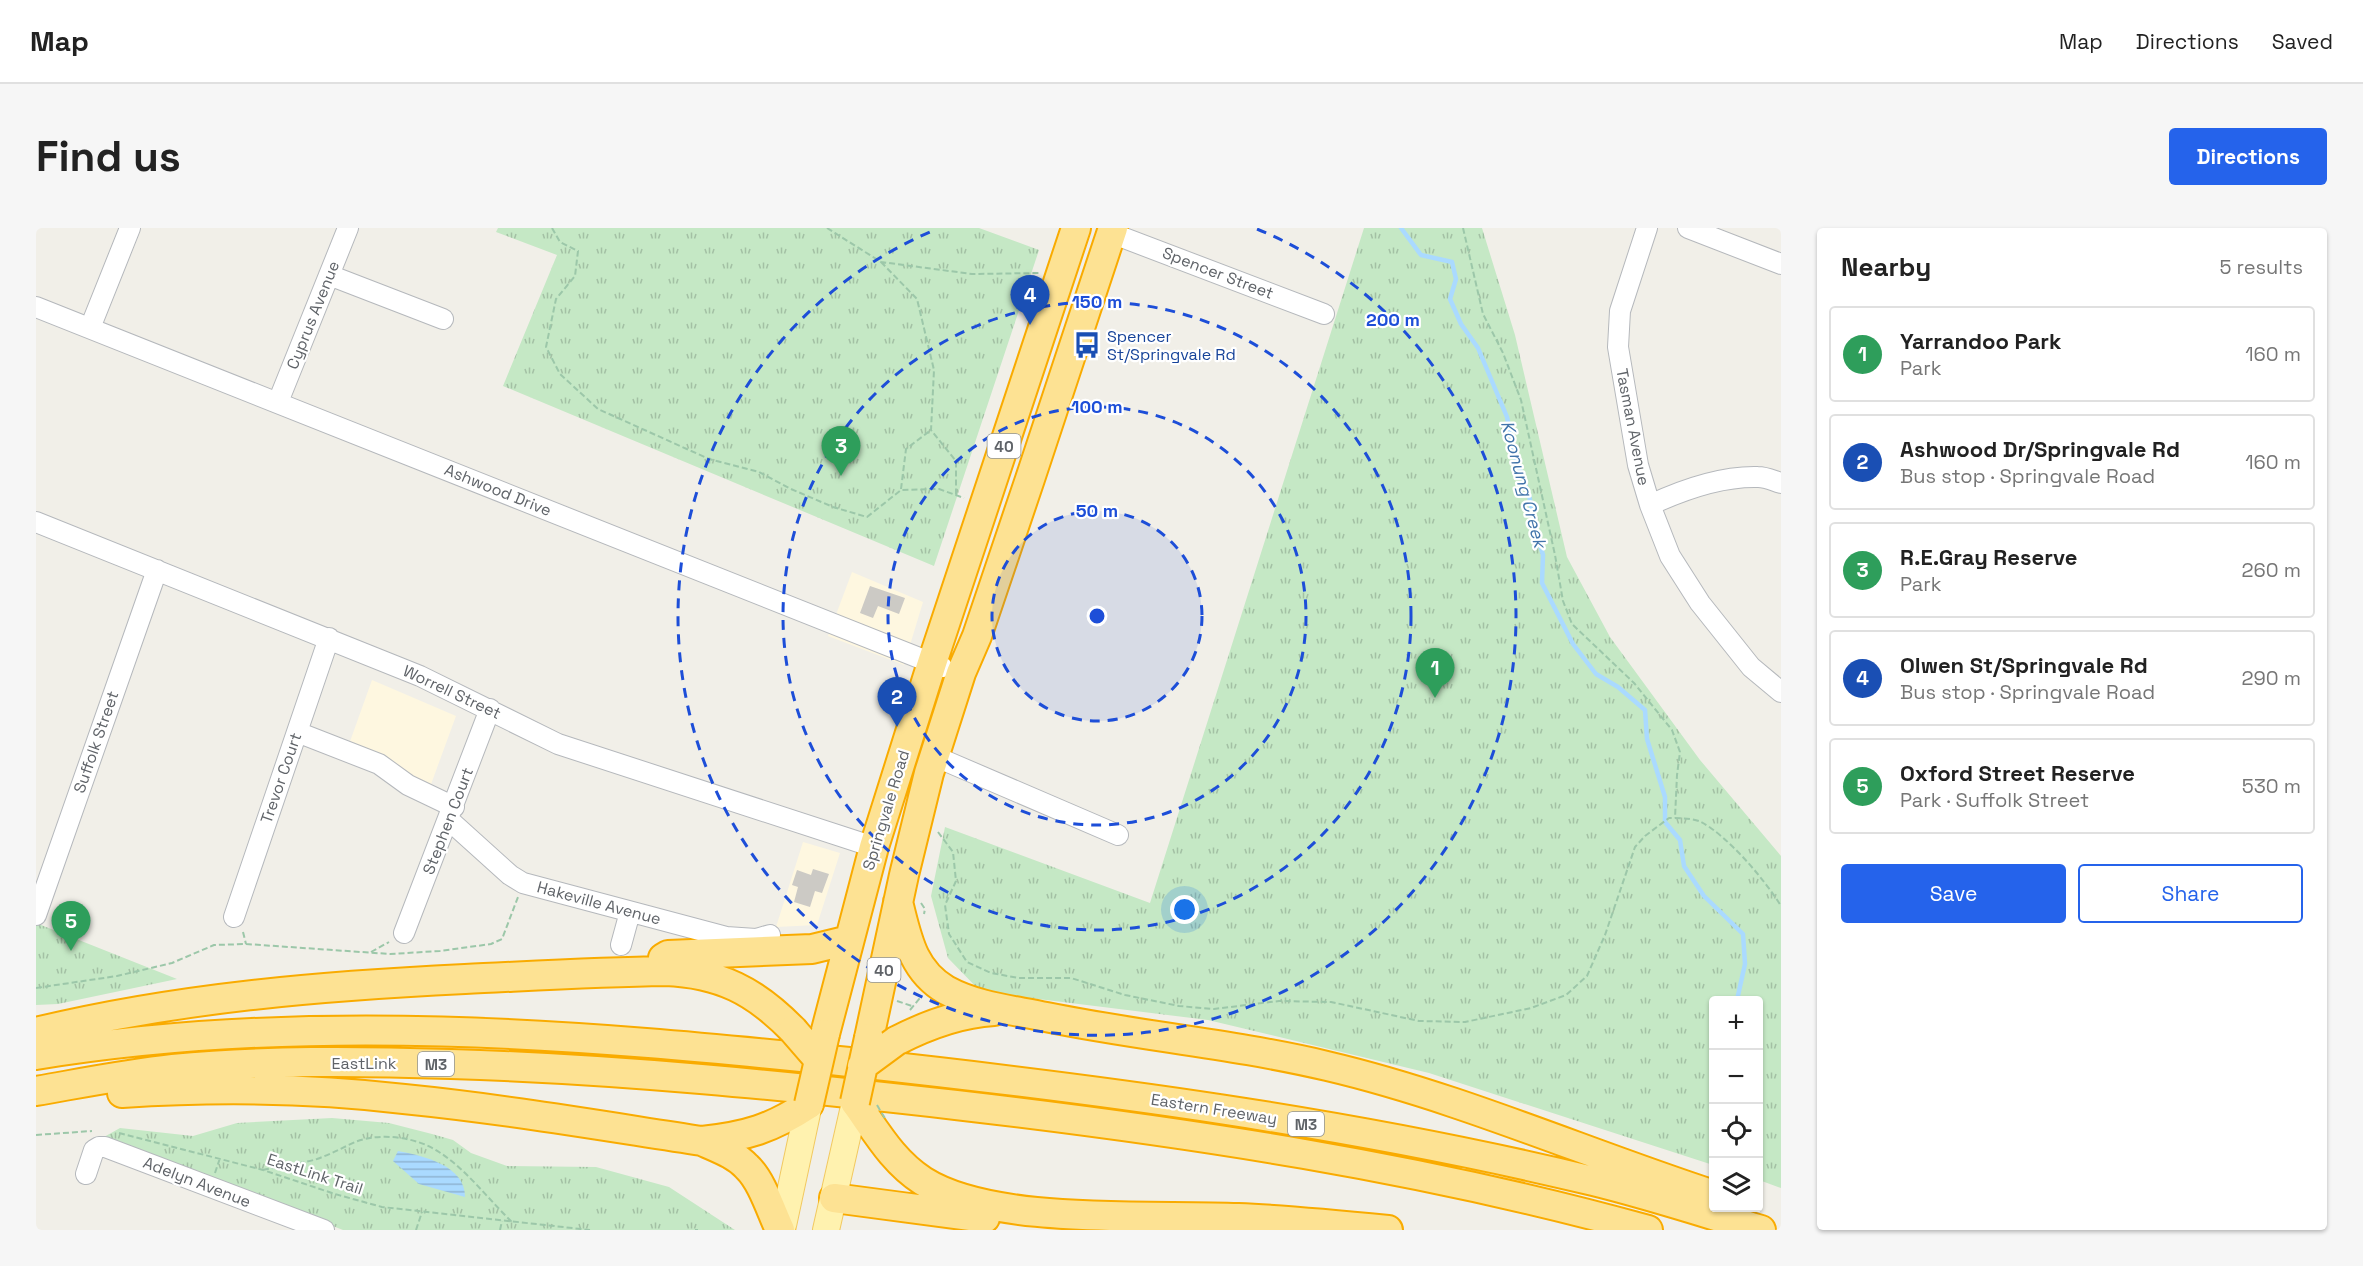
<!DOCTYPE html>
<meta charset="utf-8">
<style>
body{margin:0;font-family:"Space Grotesk",sans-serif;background:#f6f6f6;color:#222}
.controls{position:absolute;right:18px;bottom:18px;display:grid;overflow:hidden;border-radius:6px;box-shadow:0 2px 4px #0004}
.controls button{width:54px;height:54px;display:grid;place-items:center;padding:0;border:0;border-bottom:2px solid #e0e0e0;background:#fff;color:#222;font:30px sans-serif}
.you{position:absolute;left:1149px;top:682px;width:21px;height:21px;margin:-15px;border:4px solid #fff;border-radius:50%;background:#1a73e8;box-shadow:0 0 0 9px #1a73e833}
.badge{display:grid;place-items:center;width:39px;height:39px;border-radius:50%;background:#2563eb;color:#fff;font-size:20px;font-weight:700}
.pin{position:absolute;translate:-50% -50px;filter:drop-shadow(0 2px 3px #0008)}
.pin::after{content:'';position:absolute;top:32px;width:21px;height:18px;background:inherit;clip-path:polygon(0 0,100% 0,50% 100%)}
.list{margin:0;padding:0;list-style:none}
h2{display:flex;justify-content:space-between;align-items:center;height:78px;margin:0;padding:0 24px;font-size:26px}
h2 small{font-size:20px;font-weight:400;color:#767676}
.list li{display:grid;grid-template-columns:39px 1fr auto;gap:18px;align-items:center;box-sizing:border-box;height:96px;margin:0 12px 12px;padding:0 12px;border:2px solid #e0e0e0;border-radius:6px}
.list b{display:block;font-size:22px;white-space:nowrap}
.list p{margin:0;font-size:20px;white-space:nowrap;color:#767676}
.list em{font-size:20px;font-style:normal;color:#767676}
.actions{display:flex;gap:12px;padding:18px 24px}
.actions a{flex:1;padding:14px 0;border:2px solid #2563eb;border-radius:6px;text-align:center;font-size:21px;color:#2563eb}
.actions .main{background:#2563eb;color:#fff}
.icon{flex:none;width:33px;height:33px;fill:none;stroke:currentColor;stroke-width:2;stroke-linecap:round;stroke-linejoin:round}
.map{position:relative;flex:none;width:1745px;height:1002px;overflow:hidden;border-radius:6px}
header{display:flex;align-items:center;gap:36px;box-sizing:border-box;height:84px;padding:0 30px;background:#fff;border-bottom:2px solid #e0e0e0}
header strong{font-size:28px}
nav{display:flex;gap:33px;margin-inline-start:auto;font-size:21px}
.intro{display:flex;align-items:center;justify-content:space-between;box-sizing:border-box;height:144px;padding:0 36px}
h1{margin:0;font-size:42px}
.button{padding:15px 27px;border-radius:6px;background:#2563eb;color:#fff;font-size:21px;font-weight:700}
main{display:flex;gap:36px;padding:0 36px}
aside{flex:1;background:#fff;border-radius:6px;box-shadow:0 2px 4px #0004}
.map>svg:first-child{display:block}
.commercial{fill:#fef7e0}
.grass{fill:url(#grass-tufts)}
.water{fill:url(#water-rules)}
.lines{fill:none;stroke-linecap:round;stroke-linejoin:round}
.stream{stroke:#aadaff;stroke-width:4.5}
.building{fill:#cccac5}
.minor-casing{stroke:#b5b8bc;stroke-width:22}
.major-casing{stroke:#f2c960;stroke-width:28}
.highway-casing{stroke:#f9ab00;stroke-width:32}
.path{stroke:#9cc7a9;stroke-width:2;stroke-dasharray:6 3;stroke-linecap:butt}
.minor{stroke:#fff;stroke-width:20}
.major{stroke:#fff2af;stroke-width:26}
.highway{stroke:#fde293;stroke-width:28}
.highway-bridge-casing{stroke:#f9ab00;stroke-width:32;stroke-linecap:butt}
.path-bridge{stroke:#9cc7a9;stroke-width:2;stroke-dasharray:6 3;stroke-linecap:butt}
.highway-bridge{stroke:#fde293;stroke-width:28}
.ring{fill:none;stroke:#1d4ed8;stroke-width:3;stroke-dasharray:10 8}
.labels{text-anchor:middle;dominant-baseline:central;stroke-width:4.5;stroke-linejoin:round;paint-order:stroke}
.shield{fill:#fff;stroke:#8f9295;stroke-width:1.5}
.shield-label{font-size:15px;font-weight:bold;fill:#5f6368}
.street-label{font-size:16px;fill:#5f6368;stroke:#fff}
.transit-label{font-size:16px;fill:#164399;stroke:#fff;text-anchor:start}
.water-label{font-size:18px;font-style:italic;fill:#4174aa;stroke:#fff}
.centre{fill:#1d4ed8;stroke:#fff;stroke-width:3}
.ring-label{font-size:18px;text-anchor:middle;font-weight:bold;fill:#1d4ed8;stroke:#fff;stroke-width:4.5;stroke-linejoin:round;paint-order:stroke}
</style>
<header>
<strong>Map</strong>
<nav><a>Map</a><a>Directions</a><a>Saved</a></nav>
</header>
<div class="intro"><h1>Find us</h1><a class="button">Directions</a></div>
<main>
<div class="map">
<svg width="1745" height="1002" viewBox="0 0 1745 1002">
<defs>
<pattern id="grass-tufts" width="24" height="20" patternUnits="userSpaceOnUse" patternTransform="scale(1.5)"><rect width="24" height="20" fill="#c5e8c5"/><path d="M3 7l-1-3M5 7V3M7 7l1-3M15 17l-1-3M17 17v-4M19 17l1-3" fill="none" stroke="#a3c0a4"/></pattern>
<pattern id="water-rules" width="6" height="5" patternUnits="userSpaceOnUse" patternTransform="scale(1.5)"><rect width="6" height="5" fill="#aadaff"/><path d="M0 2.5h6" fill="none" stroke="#8eb4d2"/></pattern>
</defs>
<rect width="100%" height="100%" fill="#f1efe8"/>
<path class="commercial" d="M816 344 887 374 868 437 792 408Z
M336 452 420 488 394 559 312 519Z
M767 614 804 625 781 697 740 699Z"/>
<path class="grass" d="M462 0H943L1003 22 898 338 467 158 521 27 460 4Z
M1328 0H1446L1479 107 1531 329 1574 409 1664 532 1745 628V960L1723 952 1722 772H1678L1677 937 1393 845 1172 792 945 764 912 730 895 668 909 599 1114 675Z
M0 695 141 751 22 776 0 777Z
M296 890 353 895 396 906 417 912 435 925 471 938 560 939 633 959 699 1002H307L68 909 84 900 157 908 201 895Z"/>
<path class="water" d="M362 923C387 928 429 937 429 969L383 956 357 933Z"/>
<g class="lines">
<path class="stream" d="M1365 0 1385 27 1416 34 1420 51 1414 71 1425 96 1442 120 1471 189 1479 229 1493 267 1500 303 1507 327 1506 355 1537 416 1560 446 1582 459 1609 482 1611 511 1629 569V594L1644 612 1648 638 1668 668 1707 706 1709 736 1701 772"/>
</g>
<path class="building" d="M834 358 869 370 863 386 842 378 837 390 824 385Z
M777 641 793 646 786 665 779 663 774 679 758 674 762 659 756 657 761 642 775 647Z"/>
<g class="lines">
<defs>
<path id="minor" d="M1611 0 1584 83 1582 119 1602 237 1614 277 1634 328 1664 375 1715 439 1745 464
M1652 0 1745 36
M1075 5 1288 86
M293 47 407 91
M0 79 906 439
M54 100 94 0
M242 174 312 0
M1614 277C1646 262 1686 248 1722 249 1730 249 1738 253 1745 255
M0 294 384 448 522 516 838 619
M261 504 343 536 372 557 418 579
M898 528 1082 607
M413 592 474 647 487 655 690 709 720 711 734 707
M0 687 121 342
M198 689 293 410
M368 705 454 481
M585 717 594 684
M50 946 58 922 63 919H69L288 1002"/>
<path id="major" d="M746 1002 773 876
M790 1002 819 874"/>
<path id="highway" d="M862 674C871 709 876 742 910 762 941 779 977 782 1010 789 1103 808 1198 816 1291 838 1423 869 1549 925 1678 967
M627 730 632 727 776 721 813 712
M0 804C141 770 284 758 429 751 495 748 562 744 629 743 684 745 719 763 757 802
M789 806 838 619 896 435 1040 0
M833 810 868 647 893 545 925 445 941 408 994 251 1077 0
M860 813C891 797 923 785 958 783
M0 827C269 783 543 806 813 834 1062 861 1313 894 1557 953 1614 967 1670 985 1725 1002
M0 863C46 855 91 846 137 841 229 832 323 833 415 836 584 841 752 858 920 877 1152 904 1386 939 1612 1002
M86 865C180 859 275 860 368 871 468 881 567 898 666 913 711 908 735 901 773 876
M819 874C840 903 856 933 887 953 958 998 1117 986 1202 990 1252 992 1302 997 1352 1002
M666 913C681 920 699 926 711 939 726 953 735 983 744 1002
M798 970 949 990"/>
</defs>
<use href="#minor" class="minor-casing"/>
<use href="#major" class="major-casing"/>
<use href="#highway" class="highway-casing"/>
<path class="path" d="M516 0 524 14 542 23 539 48 520 71 510 119 524 146 562 181 673 231 723 244 755 261 797 279 831 289 865 262 903 261 928 270
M791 0 845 34 936 46 1003 45
M1427 0 1447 86 1467 125 1485 172 1519 327 1527 373 1536 396 1598 455 1636 502 1644 524 1641 547 1639 590
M845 34 881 71 898 142 895 202 920 233V267
M865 261 870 221 895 202
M902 604 917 624 920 653 909 677 913 706 931 734 955 745 983 750H1035L1089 767 1143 778 1178 781 1243 773 1295 774 1383 793 1429 794 1495 780 1530 767 1551 748 1569 707 1599 619 1609 608 1633 590C1642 590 1657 590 1665 594 1692 608 1729 652 1745 678
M885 675 889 681 888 686
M207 704 210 716
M335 724 353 714
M0 760 81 748 136 735 178 717 210 716 354 726 404 723 455 716 466 711 482 669
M861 773 876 778
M874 782 884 770
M83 905 227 942 299 966 346 979 554 1002
M0 907 56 903
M227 942C245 938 264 936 281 931 295 926 306 920 319 914 344 904 381 909 403 924 431 942 452 971 476 994
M179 945 184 930
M380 1002 386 984
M464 1002 466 993
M659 1002H662"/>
<use href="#minor" class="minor"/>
<use href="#major" class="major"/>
<use href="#highway" class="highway"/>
<defs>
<path id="highway-bridge" d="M757 802 783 832
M826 838 860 813
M819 874 833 810
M773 876 789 806"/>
</defs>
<use href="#highway-bridge" class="highway-bridge-casing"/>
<path class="path-bridge" d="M841 877 850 892"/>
<use href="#highway-bridge" class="highway-bridge"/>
</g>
<circle cx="1061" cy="388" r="105" fill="#1d4ed8" fill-opacity=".12"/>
<g class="ring">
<circle cx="1061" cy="388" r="105"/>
<circle cx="1061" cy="388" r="209"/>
<circle cx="1061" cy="388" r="314"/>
<path d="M1221 1A419 419 0 1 1 901 1"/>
</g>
<defs>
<symbol id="bus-bare" viewBox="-9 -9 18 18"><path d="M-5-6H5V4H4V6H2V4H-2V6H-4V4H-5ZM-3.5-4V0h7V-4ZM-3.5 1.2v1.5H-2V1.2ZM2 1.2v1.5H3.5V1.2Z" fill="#1a4fb4" stroke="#fff" stroke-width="2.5" paint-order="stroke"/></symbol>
</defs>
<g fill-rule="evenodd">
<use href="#bus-bare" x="1032" y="98" width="38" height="38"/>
</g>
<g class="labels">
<g class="shield">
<rect x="951.5" y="206" width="33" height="24" rx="4.5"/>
<rect x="831.5" y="730" width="33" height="24" rx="4.5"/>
<rect x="382" y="824" width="36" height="24" rx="4.5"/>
<rect x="1252" y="884" width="36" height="24" rx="4.5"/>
</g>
<g class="shield-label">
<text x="968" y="218">40</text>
<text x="848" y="742">40</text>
<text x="400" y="836">M3</text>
<text x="1270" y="896">M3</text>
</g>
<g class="street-label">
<text transform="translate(1182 45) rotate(21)">Spencer Street</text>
<text transform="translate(277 87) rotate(-68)">Cyprus Avenue</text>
<text transform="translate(1597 199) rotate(79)">Tasman Avenue</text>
<text transform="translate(462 262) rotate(22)">Ashwood Drive</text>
<text transform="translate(416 464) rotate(25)">Worrell Street</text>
<text transform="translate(60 514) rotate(-71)">Suffolk Street</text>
<text transform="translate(245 550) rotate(-71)">Trevor Court</text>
<text transform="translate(850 582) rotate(-73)">Springvale Road</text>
<text transform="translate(412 593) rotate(-69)">Stephen Court</text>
<text transform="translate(563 675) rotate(15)">Hakeville Avenue</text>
<text x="328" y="835">EastLink</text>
<text transform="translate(1178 881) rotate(9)">Eastern Freeway</text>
<text transform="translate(279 946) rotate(18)">EastLink Trail</text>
<text transform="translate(161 954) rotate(21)">Adelyn Avenue</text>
</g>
<g class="transit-label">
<text x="1071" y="108">Spencer<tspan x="1071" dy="18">St/Springvale Rd</tspan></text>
</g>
<g class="water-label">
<text transform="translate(1488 256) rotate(75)">Koonung Creek</text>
</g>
</g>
<circle cx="1061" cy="388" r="9" class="centre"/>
<g class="ring-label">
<text x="1061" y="80">150 m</text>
<text x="1357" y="98">200 m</text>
<text x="1061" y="185">100 m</text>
<text x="1061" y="289">50 m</text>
</g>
</svg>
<div class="controls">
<button>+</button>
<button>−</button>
<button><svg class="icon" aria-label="locate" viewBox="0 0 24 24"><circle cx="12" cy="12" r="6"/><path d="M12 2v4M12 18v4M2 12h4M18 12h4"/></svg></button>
<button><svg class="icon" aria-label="layers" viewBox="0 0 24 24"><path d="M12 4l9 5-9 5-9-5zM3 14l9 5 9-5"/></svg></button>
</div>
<div class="you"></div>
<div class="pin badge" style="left:1399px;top:470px;background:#2e9e5b">1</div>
<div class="pin badge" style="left:861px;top:499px;background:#1a4fb4">2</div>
<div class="pin badge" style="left:805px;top:248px;background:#2e9e5b">3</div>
<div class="pin badge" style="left:994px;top:97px;background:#1a4fb4">4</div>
<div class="pin badge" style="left:35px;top:723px;background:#2e9e5b">5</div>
</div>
<aside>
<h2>Nearby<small>5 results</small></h2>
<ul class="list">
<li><span class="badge" style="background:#2e9e5b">1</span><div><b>Yarrandoo Park</b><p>Park</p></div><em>160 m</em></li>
<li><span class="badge" style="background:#1a4fb4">2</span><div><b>Ashwood Dr/Springvale Rd</b><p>Bus stop · Springvale Road</p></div><em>160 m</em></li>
<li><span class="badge" style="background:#2e9e5b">3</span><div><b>R.E.Gray Reserve</b><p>Park</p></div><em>260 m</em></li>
<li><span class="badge" style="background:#1a4fb4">4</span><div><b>Olwen St/Springvale Rd</b><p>Bus stop · Springvale Road</p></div><em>290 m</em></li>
<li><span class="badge" style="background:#2e9e5b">5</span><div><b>Oxford Street Reserve</b><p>Park · Suffolk Street</p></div><em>530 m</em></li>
</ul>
<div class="actions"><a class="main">Save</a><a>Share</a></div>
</aside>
</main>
